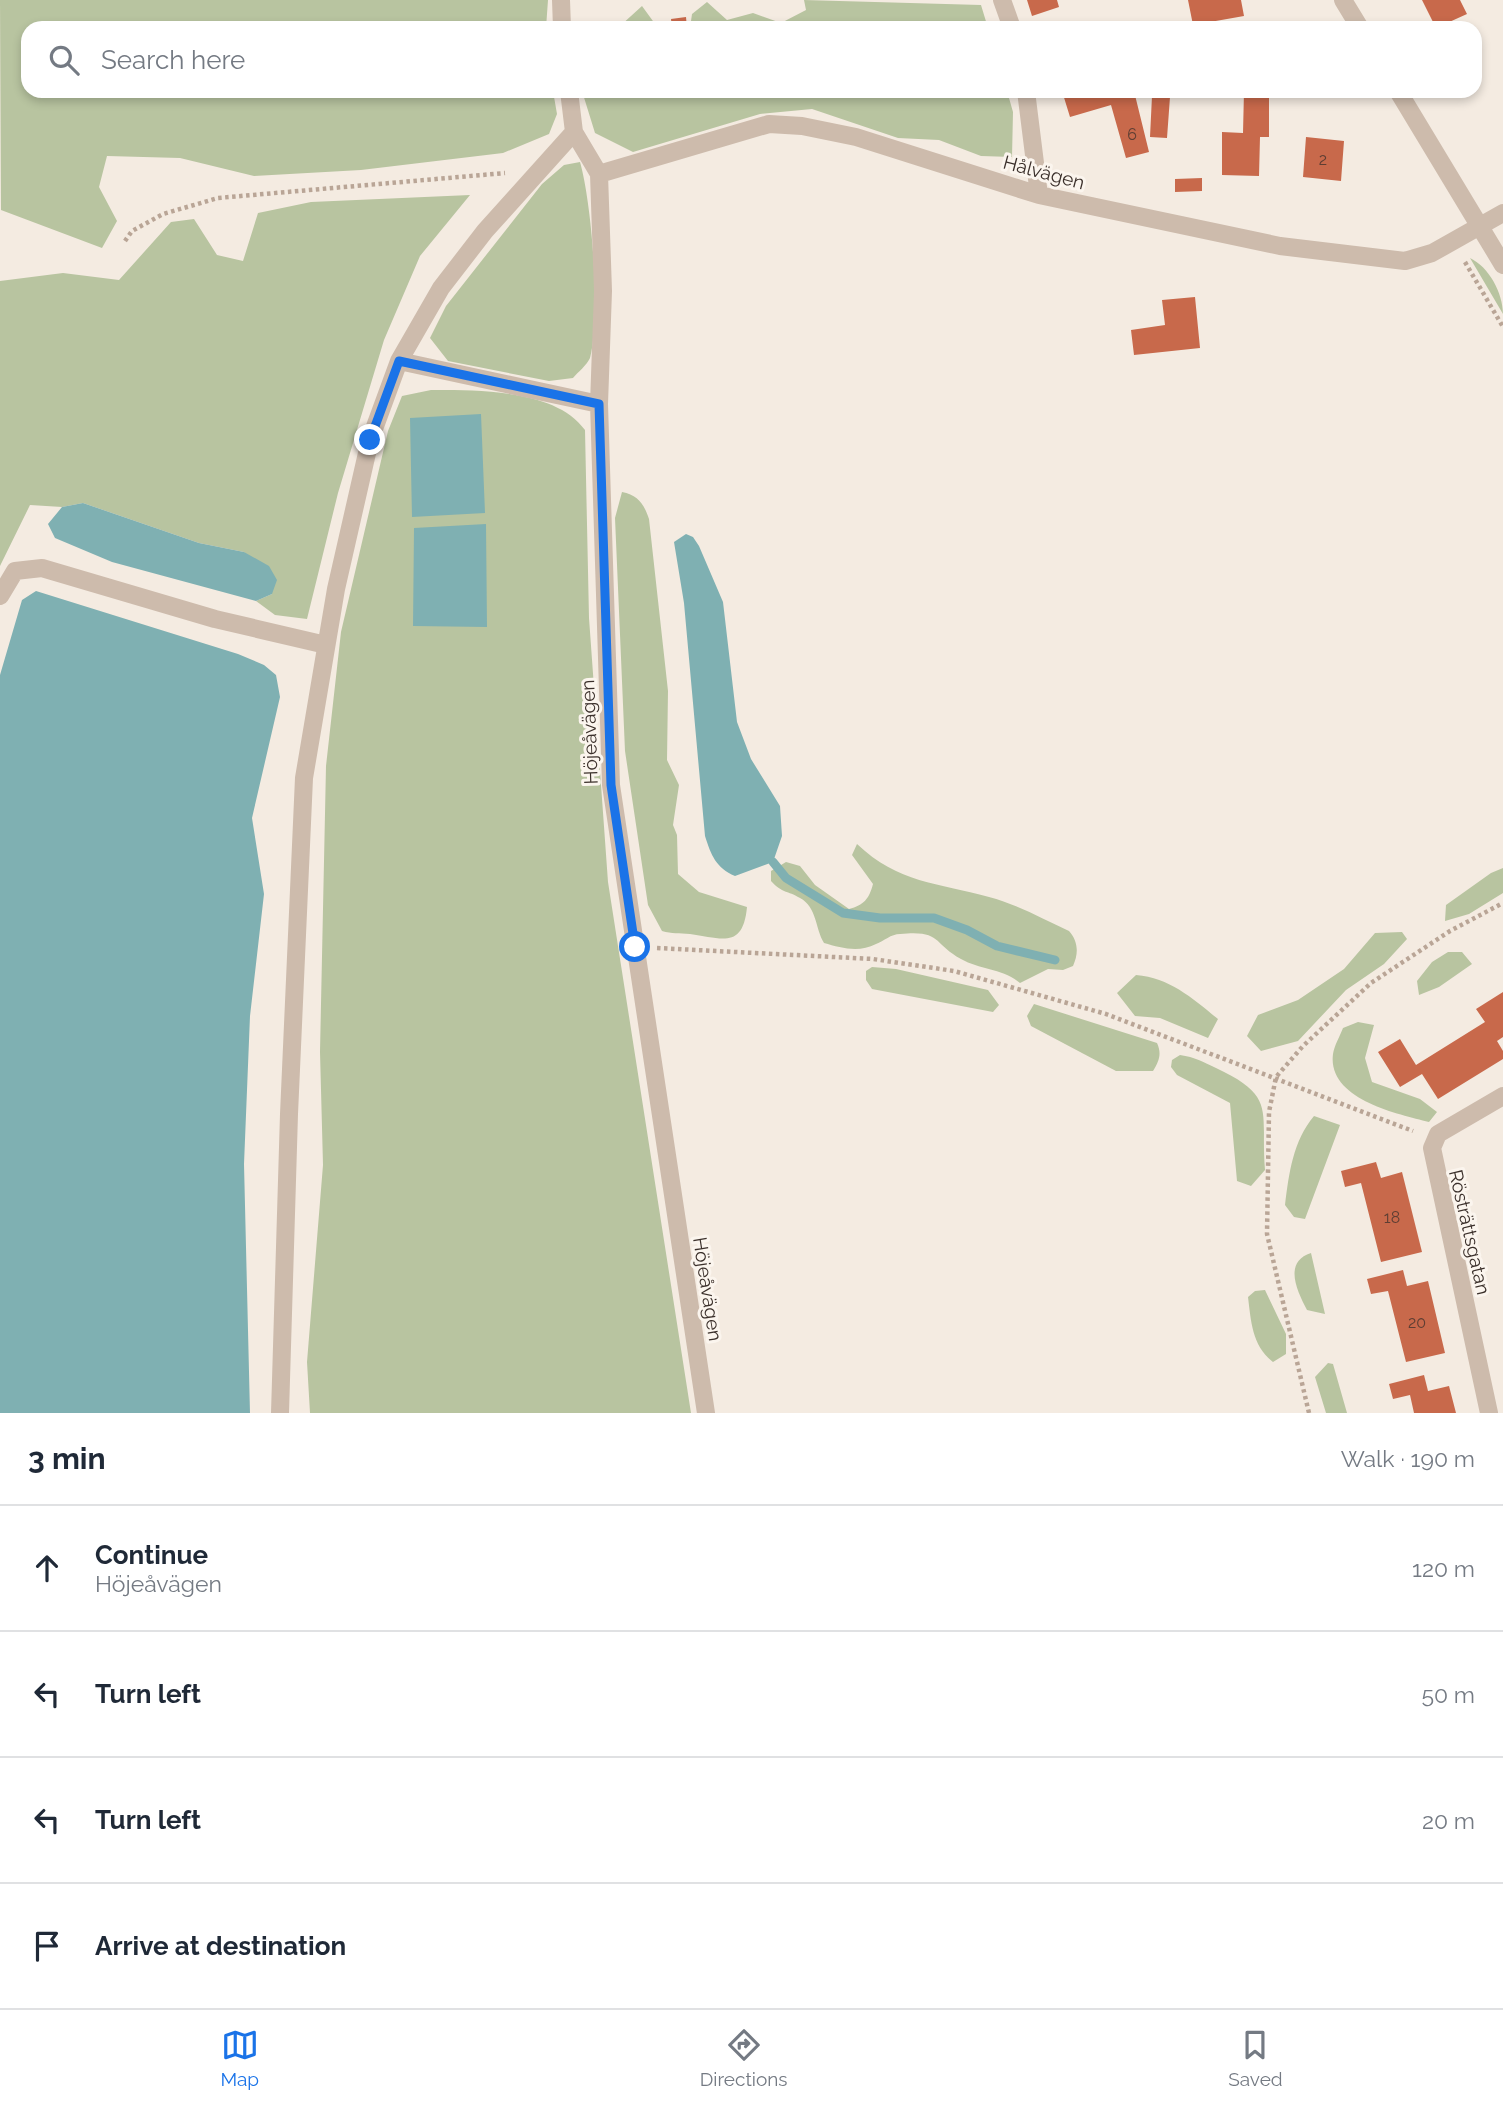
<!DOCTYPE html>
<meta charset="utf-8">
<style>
body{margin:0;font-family:Raleway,sans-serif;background:#f2f2f3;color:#1f2937}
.stop{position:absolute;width:21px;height:21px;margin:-16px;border:5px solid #1a73e8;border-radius:50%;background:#fff}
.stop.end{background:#1a73e8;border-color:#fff;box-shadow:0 2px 7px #0008}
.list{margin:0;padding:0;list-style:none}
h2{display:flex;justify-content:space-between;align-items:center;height:91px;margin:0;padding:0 28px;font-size:30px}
h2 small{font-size:23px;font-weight:400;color:#747a83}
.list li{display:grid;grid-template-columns:46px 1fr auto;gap:21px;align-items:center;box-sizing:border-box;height:126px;padding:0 28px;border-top:2px solid #e0e1e3}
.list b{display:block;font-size:26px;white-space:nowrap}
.list p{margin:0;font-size:23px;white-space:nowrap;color:#747a83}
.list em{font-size:23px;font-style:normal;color:#747a83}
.icon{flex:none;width:38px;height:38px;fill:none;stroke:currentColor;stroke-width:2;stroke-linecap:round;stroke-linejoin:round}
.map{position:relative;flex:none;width:1503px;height:1413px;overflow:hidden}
.search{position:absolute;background:#fff;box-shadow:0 4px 10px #0003;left:21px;right:21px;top:21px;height:77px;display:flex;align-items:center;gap:18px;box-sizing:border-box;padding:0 24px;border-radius:21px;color:#747a83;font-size:26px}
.sheet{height:595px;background:#fff}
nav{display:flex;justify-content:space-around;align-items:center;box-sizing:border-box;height:98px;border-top:2px solid #e0e1e3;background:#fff;font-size:19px;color:#747a83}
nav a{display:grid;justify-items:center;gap:4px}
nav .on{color:#1a73e8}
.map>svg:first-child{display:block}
.green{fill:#b8c4a0}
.water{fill:#7fb0b2}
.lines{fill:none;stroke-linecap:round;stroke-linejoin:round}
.stream{stroke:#7fb0b2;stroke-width:9}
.building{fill:#c8694b}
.path{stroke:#b9a596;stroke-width:4.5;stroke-dasharray:3.5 3.5;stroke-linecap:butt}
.minor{stroke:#cdbbac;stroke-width:18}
.route{stroke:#1a73e8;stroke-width:9}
.labels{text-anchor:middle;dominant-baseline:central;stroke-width:6;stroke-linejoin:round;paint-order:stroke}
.number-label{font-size:16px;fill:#5e3e33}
.street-label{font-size:19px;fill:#3b302b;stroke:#fbf5ee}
</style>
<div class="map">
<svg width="1503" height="1413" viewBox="0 0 1503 1413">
<rect width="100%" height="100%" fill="#f4ebe1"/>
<path class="green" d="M0 0H548L546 28H28V91H553L557 114 549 134 503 153 361 170 254 176 180 158 107 156 99 187 117 221 102 248 1 210Z
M804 0 981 5 988 28H690L692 14 707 2 727 20 753 13 781 23 806 10Z
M642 6 658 28H580L620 26Z
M582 91H1007L1013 112 1012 157 981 156 939 140 898 138 812 109 760 114 633 152 595 133Z
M580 162C592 204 601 316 590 358 587 365 578 372 573 378L549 381 448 361 430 338 446 306 542 184 564 165Z
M470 195 420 256 384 340 338 493 307 619 275 615 256 601 272 594 244 552 199 543 83 503 62 507 30 505 0 566V281L63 273 119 280 171 222 194 219 217 255 243 261 258 213 311 202Z
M1470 258C1489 267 1503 293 1503 314Z
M431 390C477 390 556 389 585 430L589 618 608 882 691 1413H310L307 1362 323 1165 320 1052 326 766 341 632 388 431 402 396Z
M622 492C638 495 644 504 649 519L668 691 667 760 679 785 673 825 677 835 678 874 699 892 747 907C743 950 721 938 690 934 679 933 672 934 662 931L648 905 625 751 615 518Z
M857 844C898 883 938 883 989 897 1016 904 1043 919 1069 931 1078 941 1079 953 1073 966L1063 970 1048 969 1020 983C1002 968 980 970 961 959 932 943 942 930 900 934 891 934 884 941 876 944 859 953 841 948 824 943 815 928 817 907 800 898 787 890 783 894 771 881V871L786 862 800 866 815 885 849 909C864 905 869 899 873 884L852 855Z
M1503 868V893L1469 914 1445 921 1446 905 1491 873Z
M1402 932 1407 939 1384 964 1346 990 1298 1041 1261 1051 1247 1036 1258 1015 1298 1000 1344 969 1375 933Z
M1448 952H1462L1472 964 1439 987 1419 995 1417 981 1432 962Z
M872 967 896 969 988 990 999 1005 993 1012 872 989 866 980V971Z
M1136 975C1170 978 1192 998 1218 1019L1208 1038 1160 1018 1135 1016 1117 993Z
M1034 1004 1157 1043C1162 1054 1159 1061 1153 1071H1116L1031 1026 1027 1016Z
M1358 1022 1374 1025 1365 1058 1372 1082 1420 1099 1437 1112 1429 1122C1397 1114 1327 1099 1333 1054 1334 1046 1340 1036 1343 1028Z
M1180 1055C1195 1057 1203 1062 1216 1068 1278 1097 1260 1111 1265 1170L1251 1186 1237 1181 1230 1103 1177 1075 1171 1067 1172 1060Z
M1314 1116 1340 1125 1305 1219 1294 1217 1285 1205C1289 1173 1293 1141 1314 1116Z
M1311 1253 1325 1314 1307 1310C1297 1291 1283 1262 1311 1253Z
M1265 1290 1286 1334V1354L1273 1362C1252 1346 1251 1321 1248 1297L1255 1291Z
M1328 1363 1333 1364 1347 1413H1326L1315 1377Z"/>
<path class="water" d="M481 414 485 513 412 517 410 418Z
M83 503 199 543 244 552 269 566 277 580 272 594 256 601 112 562 55 538 48 524 62 507Z
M486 524 487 627 413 626 414 528Z
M686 534 693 537 699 546 723 602 737 722 751 759 780 806 782 836 773 862 735 876C716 868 711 855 705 836L684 603 674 542Z
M36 591 238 654 264 665 276 675 280 697 252 818 264 894 250 1016 244 1164 250 1413H0V675L22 600Z"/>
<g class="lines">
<path class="stream" d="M773 862 786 878 843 913 880 918H934L967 930 997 946 1055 960"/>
</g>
<path class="building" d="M1027 0H1057L1059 7 1032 16Z
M1188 0H1241L1244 16 1193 25Z
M1422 0H1460L1467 14 1436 28Z
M686 17 687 28H672L671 19Z
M1062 91H1134L1149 152 1126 158 1111 105 1070 117Z
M1244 91H1269V137H1260L1259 176 1222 175V132L1243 133Z
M1152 96 1170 97 1167 138 1150 137Z
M1306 137 1344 141 1341 181 1303 177Z
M1202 178V191L1175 192V179Z
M1195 297 1200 348 1134 355 1131 330 1165 325 1162 300Z
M1503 992V1037L1497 1041 1503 1051V1059L1438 1099 1422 1074 1400 1087 1378 1052 1400 1039 1416 1065 1485 1022 1476 1009Z
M1376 1162 1381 1178 1402 1172 1422 1252 1381 1262 1361 1183 1345 1187 1341 1171Z
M1403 1270 1407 1286 1428 1281 1445 1353 1406 1362 1388 1291 1371 1294 1367 1279Z
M1424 1375 1428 1391 1449 1386 1456 1413H1414L1410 1395 1393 1399 1389 1384Z"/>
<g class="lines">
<path class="path" d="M125 241 132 231 163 214 218 198 505 173
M1465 262 1503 327
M657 948 873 959 954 971 1106 1014 1413 1131
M1309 1413 1267 1234 1269 1112 1276 1077 1303 1046 1371 983 1450 931 1503 903"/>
<path class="minor" d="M561 0 562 28
M1002 0 1012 28
M1343 0 1360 28
M569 91 574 132 599 174 603 291 599 404 611 785 706 1413
M1026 91 1039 195
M1398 91 1503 265
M599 174 769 124 802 126 856 137 1039 195 1280 246 1405 261 1432 253 1503 213
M399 361 599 404
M0 596 15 571 42 568 215 619 326 645
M280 1413 289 1114 304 778 336 589 370 440 399 361 441 288 485 231 574 132
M1489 1413 1432 1148 1438 1134 1503 1096"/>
</g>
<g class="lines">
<path class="route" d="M370 440 399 361 599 404 611 785 635 947"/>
</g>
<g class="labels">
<g class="number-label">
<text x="1132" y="134">6</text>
<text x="1323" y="159">2</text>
<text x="1392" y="1217">18</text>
<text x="1417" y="1322">20</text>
</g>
<g class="street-label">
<text transform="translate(1044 172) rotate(15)">Hålvägen</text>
<text transform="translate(589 732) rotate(-92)">Höjeåvägen</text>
<text transform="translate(1470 1232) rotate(77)">Rösträttsgatan</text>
<text transform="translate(708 1289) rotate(81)">Höjeåvägen</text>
</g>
</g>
</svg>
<div class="stop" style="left:635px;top:947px"></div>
<div class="stop end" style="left:370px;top:440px"></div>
<div class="search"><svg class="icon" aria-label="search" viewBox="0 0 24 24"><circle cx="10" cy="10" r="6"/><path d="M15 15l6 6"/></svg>Search here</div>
</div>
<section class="sheet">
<h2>3 min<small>Walk · 190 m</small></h2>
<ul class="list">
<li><svg class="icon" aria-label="ahead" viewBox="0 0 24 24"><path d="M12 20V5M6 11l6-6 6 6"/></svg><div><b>Continue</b><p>Höjeåvägen</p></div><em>120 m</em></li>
<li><svg class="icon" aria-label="left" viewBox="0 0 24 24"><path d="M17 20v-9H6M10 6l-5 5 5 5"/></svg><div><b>Turn left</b></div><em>50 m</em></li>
<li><svg class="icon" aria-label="left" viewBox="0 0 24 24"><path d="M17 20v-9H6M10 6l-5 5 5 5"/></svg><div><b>Turn left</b></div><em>20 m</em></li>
<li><svg class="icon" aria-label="arrive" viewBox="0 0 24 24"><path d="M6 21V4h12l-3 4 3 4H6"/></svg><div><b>Arrive at destination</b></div></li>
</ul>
</section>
<nav>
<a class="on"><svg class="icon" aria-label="map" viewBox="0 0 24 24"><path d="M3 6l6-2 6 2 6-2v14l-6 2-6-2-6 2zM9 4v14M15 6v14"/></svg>Map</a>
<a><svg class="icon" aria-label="directions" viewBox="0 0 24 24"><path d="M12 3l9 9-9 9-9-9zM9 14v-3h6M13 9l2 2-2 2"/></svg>Directions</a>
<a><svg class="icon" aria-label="saved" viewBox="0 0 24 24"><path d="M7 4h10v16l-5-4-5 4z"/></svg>Saved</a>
</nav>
